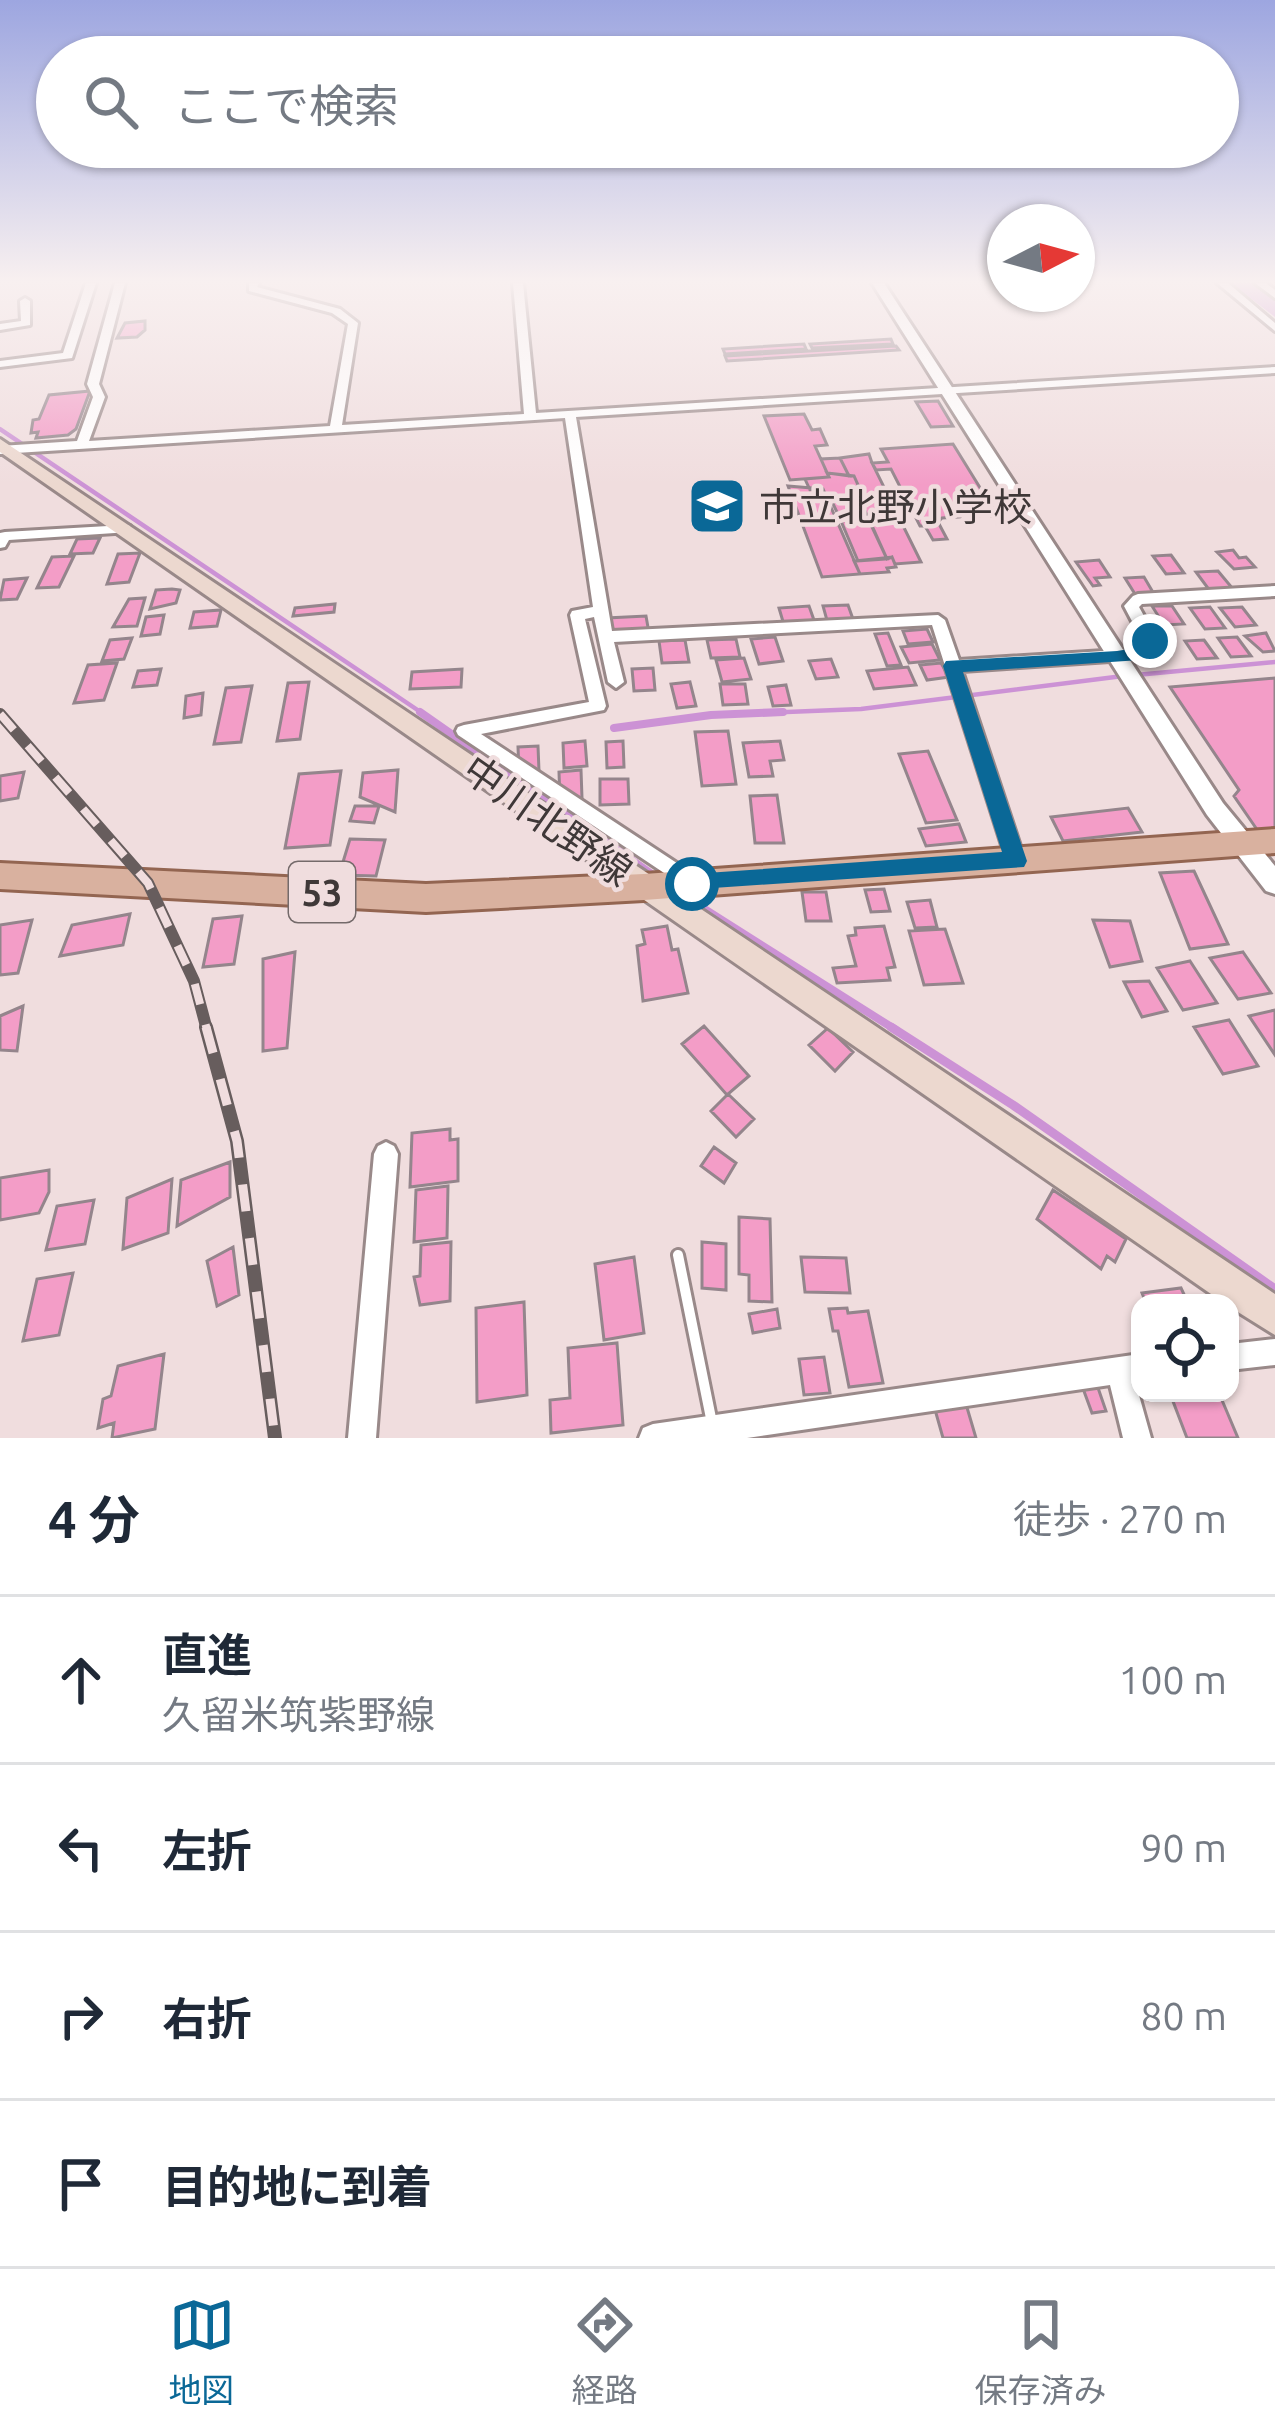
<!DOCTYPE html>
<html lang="ja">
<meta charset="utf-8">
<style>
body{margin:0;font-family:Ubuntu,"Noto Sans JP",sans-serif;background:#f2f2f3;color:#1f2937}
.controls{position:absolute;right:36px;bottom:36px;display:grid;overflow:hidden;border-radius:24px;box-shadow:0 3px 9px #0004}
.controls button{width:108px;height:108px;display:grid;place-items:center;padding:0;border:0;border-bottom:3px solid #e0e1e3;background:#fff;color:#1f2937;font:60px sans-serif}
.compass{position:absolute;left:987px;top:204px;width:108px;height:108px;border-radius:50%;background:#fff;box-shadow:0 3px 9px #0004;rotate:84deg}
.stop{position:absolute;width:36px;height:36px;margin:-27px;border:9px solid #0a6897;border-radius:50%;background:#fff}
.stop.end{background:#0a6897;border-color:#fff;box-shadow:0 3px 12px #0008}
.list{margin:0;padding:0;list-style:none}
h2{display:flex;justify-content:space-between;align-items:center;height:156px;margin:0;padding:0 48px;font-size:51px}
h2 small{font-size:39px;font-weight:400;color:#747a83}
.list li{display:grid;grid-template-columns:78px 1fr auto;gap:36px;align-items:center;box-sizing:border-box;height:168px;padding:0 48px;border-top:3px solid #e0e1e3}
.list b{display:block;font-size:45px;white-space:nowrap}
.list p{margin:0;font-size:39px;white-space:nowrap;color:#747a83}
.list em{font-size:39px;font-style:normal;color:#747a83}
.icon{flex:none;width:66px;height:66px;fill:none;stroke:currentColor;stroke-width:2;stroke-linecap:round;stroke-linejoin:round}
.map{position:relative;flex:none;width:1275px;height:1438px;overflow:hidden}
.search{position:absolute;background:#fff;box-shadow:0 3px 9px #0004;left:36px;right:36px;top:36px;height:132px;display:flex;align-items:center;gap:30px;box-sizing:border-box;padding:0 42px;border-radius:66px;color:#747a83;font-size:45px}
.sheet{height:828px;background:#fff}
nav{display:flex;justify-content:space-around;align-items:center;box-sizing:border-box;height:168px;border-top:3px solid #e0e1e3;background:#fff;font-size:33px;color:#747a83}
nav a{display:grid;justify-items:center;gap:6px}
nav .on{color:#0a6897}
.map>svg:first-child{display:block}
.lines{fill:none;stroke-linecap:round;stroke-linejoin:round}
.stream-far2{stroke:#cc92d5;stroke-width:4.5}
.stream-far1{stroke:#cc92d5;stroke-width:8}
.stream{stroke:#cc92d5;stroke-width:9}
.river{fill:#cc92d5;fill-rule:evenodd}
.building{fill:#f39dc7;stroke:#94858c;stroke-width:3}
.service-casing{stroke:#998989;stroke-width:16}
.minor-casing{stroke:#998989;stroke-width:6}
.tertiary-casing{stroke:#998989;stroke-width:6}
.secondary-casing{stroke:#998989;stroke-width:6}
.primary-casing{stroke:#936551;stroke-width:6}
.service{stroke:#fff;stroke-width:10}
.minor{fill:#fff;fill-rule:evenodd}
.tertiary{fill:#fff;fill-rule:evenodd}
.secondary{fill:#ecd8cf;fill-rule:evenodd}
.primary{fill:#d9b19f;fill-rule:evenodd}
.rail-far1-casing{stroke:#675d5d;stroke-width:12}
.rail-casing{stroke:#675d5d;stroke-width:14}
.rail-far1{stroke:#f0ddde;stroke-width:8;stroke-dasharray:21;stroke-linecap:butt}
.rail{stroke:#f0ddde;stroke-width:9;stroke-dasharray:27;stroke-linecap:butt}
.route{fill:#0a6897}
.labels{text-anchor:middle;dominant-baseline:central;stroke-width:9;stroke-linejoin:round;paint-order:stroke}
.shield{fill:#f0ddde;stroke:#746a6a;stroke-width:3}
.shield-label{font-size:36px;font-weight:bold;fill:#3f3838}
.poi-label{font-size:39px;fill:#3f3838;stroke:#f0ddde;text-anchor:start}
.street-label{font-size:39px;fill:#3f3838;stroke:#f0ddde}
</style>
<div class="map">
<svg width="1275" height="1438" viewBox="0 0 1275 1438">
<rect width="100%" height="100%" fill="#f0ddde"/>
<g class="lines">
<path class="stream-far2" d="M0 429 425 715
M1136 675 1275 662
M710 715 861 709 1123 676"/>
<path class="stream-far1" d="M420 712 653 875
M614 728 711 715 783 712
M679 893 896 1030"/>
<path class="stream" d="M891 1027 1013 1105 1275 1289"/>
<path class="river" d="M1231 283H1253L1275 301V317Z"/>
</g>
<path class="building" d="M145 321V330L137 337 117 338 125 323Z
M891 339 893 344 812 348 810 344Z
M804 344 806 349 725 354 723 349Z
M896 346 899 350 727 361 725 356Z
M90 391 76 429 68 435 36 438 38 432 31 433 33 420 39 419 49 395Z
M938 401 953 426 931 427 916 402Z
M804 414 812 430 820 429 827 445 815 446 829 477 790 480 764 416Z
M953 444 1000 520 989 515 942 518 938 522 947 539 933 540 925 526H920L891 469 876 470 872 463 888 462 881 449Z
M869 454 872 463 921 562 895 564 892 557 887 559 857 495 862 494 854 476H849L840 458Z
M840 458 849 476 827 473 821 459Z
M827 473 854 476 862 494 827 498 823 489 810 490 805 479 829 477Z
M788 486 823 489 860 574 822 577Z
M857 495 869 519 841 521 830 497Z
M869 519 887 559 858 561 841 521Z
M100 538 93 553 70 554 77 539Z
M1233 550 1239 558 1246 557 1255 567 1234 569 1217 552Z
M140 553 129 582 107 584 118 554Z
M1171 555 1184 573 1166 574 1153 556Z
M74 556 59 587 37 588 52 557Z
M892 557 896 567 887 568 889 572 860 574 854 561Z
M1099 560 1110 577 1095 578 1100 585 1093 586 1076 562Z
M1218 571 1233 589 1210 591 1196 572Z
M1144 577 1154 594H1135L1125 578Z
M27 578 17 599 0 600 4 580Z
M156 590 172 589 180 590 176 603 150 609Z
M145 598 137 626 113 627 129 599Z
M335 604 334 612 293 616 295 608Z
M848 605 854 622 828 624 823 606Z
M809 606 815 623 784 625 779 608Z
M1152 606H1172L1184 624 1164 625Z
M1210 607 1225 628 1205 629 1190 608Z
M1242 607 1256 625 1235 627 1220 608Z
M221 610 217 626 190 628 194 612Z
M164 615 160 634 141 636 146 617Z
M646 616 649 633 609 635 607 618Z
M927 629 933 642 908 644 903 631Z
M888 633 901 665 887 666 875 634Z
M1266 633 1275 651 1263 652 1245 636Z
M775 637 783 661 759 664 751 639Z
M1237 637 1251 656 1231 657 1218 638Z
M132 638 124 659 102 661 110 640Z
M736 639 740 657 711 658 707 640Z
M685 640 689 662 662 663 659 641Z
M1204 640 1217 658 1197 659 1185 641Z
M932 644 940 660 909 663 901 647Z
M744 658 751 679 722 682 716 660Z
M831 659 838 677 816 679 809 661Z
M117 663 104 700 74 703 88 665Z
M941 663 949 677 927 680 920 665Z
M908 667 916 685 874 689 867 671Z
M653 668 655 690 634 691 632 669Z
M161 669 157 685 133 687 138 671Z
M462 669 461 687 410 689 412 672Z
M1275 678V830L1258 831 1234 796 1239 790 1170 687Z
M309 682 300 739 277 741 288 683Z
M690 682 696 706 677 708 671 684Z
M720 684H745L748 704 723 705Z
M786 685 791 705 773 706 768 687Z
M252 686 241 742 214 744 226 688Z
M203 693 201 715 184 718 186 696Z
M728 731 736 784 702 786 695 732Z
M585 741 587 766 564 768 563 743Z
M623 741 624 767 607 768 606 742Z
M780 741 784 760 770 761 773 776 749 777 743 743Z
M538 746 539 771 519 772 518 747Z
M928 751 957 820 926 823 899 754Z
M398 770 395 812 360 797 363 773Z
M581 770 582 798 560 800 559 772Z
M341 771 330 845 285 848 299 774Z
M24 772 18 798 0 801V776Z
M600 779H628L629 804 600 805Z
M777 795 784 843H755L750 796Z
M355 806H379L374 823 350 821Z
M1128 808 1142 832 1063 841 1051 817Z
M959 824 966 842 926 846 919 829Z
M350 839 385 840 376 876 339 875Z
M1194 871 1228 944 1190 949 1160 873Z
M884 889 890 911 871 912 865 890Z
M802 892H826L831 921H806Z
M930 900 937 927 915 928 907 902Z
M130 914 123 945 60 956 72 925Z
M242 916 234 964 203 967 213 919Z
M32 920 18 973 0 975V925Z
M1093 920 1130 921 1142 961 1110 967Z
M667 926 672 950 678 949 688 993 643 1001 637 946 645 944 642 930Z
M884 926 895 967 887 968 890 980 837 983 833 968 856 966 848 936 856 935 855 928Z
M945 929 963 983 924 985 909 931Z
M295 952 287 1048 263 1051V959Z
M1243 952 1271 993 1238 999 1210 958Z
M1190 961 1217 1003 1183 1010 1157 968Z
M1149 981 1167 1011 1142 1017 1124 982Z
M23 1006 17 1051 0 1050V1016Z
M1275 1010V1055L1249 1016Z
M1229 1020 1258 1066 1223 1074 1194 1027Z
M704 1026 749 1076 727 1095 682 1044Z
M828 1028 853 1052 835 1071 809 1045Z
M728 1094 754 1119 736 1137 711 1111Z
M450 1129V1140L458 1139V1181L410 1187 412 1133Z
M714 1147 736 1163 724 1183 701 1166Z
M230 1162V1197L177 1226 181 1180Z
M49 1170V1192L39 1213 0 1220V1178Z
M172 1179 168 1233 123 1249 127 1198Z
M448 1186 447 1238 414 1242 416 1190Z
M1053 1190 1126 1239 1115 1262 1107 1256 1101 1269 1037 1219Z
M94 1200 85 1244 46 1250 57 1206Z
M739 1217 770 1219 772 1302 749 1301V1275L739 1274Z
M451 1242 450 1301 420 1305 414 1277 420 1276 421 1245Z
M702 1242 726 1244V1290L702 1288Z
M233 1247 239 1295 217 1306 207 1261Z
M634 1257 644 1333 604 1340 595 1264Z
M801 1257 846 1258 850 1293 805 1292Z
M73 1273 59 1335 23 1341 37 1279Z
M1181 1288 1188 1303H1146L1142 1293Z
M524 1302 527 1395 477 1402 476 1308Z
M847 1308 848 1313 868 1311 883 1383 849 1387 838 1331H833L829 1309Z
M777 1309 780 1328 753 1333 749 1314Z
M617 1343 623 1425 551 1433 550 1400 570 1398 568 1348Z
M164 1354 155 1429 112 1438 114 1423 98 1428 103 1399 111 1396 118 1366Z
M824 1357 830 1393 804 1395 799 1359Z
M1096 1382 1106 1411 1092 1413 1081 1383Z
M1219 1393 1238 1438H1187L1171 1396Z
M963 1394 976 1438H943L932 1399Z"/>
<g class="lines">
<defs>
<path id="service" d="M678 1255 715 1438"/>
<path id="minor" d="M86 283H96L72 358 0 367V361L63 353Z
M115 283H125L99 384 105 397 89 441 330 426 348 324 332 313 249 291V283H259L257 287 340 309 358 323 342 425 524 414 513 283H523L536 413 1275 367V373L576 417 612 631 938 615 945 620 959 660 1136 649 1142 640 1124 606 1133 596 1138 594 1275 586V596L1142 604 1139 607 1158 641 1145 658 1140 659 962 671 1025 861 1023 867 1016 869 1009 867 1007 861 932 625 614 642 624 682 616 688 608 682 594 617 585 619 606 706 604 710 481 734 698 877 701 883 698 889 691 891 458 735 456 731 458 727 464 725 589 702 570 615 572 611 593 607 565 418 0 454V446L77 441 93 397 87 384Z
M1217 283H1228L1275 323V331Z
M1255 283H1266L1275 290V298Z
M25 298 30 301V325L0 330V324L21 321 20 301Z
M125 525 130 526V532L9 540 5 547 0 548V533L5 532Z
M386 1142 394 1146 398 1154 376 1438H348L374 1154 378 1146Z
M1275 1339V1365L1230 1370V1344Z
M1140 1354V1380L1135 1381 1151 1438H1123L1110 1385 747 1438H639L643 1428 653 1424Z"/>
<path id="tertiary" d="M872 283H884L1223 803 1275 866V894L1266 891 1207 815Z"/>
<path id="secondary" d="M0 439 1275 1294V1335L1230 1307V1303H1224L0 452Z"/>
<path id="primary" d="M1275 829V853L644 900 426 912 0 889V863L426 884 644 874Z"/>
</defs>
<use href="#service" class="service-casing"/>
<use href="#minor" class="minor-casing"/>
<use href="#tertiary" class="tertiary-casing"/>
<use href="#secondary" class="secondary-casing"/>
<use href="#primary" class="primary-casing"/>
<use href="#service" class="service"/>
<use href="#minor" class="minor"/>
<use href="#tertiary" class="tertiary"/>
<use href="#secondary" class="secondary"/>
<use href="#primary" class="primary"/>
<defs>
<path id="rail-far1" d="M0 714 148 883 194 981 207 1030"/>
<path id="rail" d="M206 1027 237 1141 275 1438"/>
</defs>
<use href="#rail-far1" class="rail-far1-casing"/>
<use href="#rail" class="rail-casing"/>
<use href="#rail-far1" class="rail-far1"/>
<use href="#rail" class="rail"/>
</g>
<linearGradient id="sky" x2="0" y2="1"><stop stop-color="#9da6e0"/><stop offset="0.58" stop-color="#f8f0f0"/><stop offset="1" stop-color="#f8f0f0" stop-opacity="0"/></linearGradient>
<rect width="1275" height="485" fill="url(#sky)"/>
<path class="route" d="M1150 635 1159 641 1140 660 963 672 1027 861 1024 867 684 890V877L692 874 1002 852 943 666 946 661 1117 651 1135 648Z"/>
<defs>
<symbol id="school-square" viewBox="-11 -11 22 22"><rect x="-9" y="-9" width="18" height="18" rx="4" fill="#0a6897" stroke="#f0ddde"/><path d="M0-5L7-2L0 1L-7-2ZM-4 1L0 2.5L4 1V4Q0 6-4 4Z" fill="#fff"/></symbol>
</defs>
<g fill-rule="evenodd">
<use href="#school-square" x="684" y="473" width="66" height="66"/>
</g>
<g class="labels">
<rect class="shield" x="289" y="862" width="66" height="60" rx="9"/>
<g class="shield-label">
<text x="322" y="892">53</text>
</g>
<g class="poi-label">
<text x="759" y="506">市立北野小学校</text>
</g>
<g class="street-label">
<text transform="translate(548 820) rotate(35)">中川北野線</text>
</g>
</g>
</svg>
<div class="controls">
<button><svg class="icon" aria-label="locate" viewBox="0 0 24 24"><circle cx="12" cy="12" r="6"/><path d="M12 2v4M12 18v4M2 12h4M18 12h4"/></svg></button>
</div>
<svg class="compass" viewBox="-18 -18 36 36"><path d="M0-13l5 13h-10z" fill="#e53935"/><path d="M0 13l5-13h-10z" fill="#747a83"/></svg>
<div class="stop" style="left:692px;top:884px"></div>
<div class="stop end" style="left:1150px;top:641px"></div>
<div class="search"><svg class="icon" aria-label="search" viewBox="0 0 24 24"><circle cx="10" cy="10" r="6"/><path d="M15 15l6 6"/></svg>ここで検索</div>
</div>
<section class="sheet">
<h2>4 分<small>徒歩 · 270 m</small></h2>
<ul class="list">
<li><svg class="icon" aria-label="ahead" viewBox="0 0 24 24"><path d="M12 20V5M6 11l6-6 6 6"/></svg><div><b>直進</b><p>久留米筑紫野線</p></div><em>100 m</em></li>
<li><svg class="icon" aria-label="left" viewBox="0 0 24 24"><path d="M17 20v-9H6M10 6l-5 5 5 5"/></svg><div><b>左折</b></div><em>90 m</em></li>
<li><svg class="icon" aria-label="right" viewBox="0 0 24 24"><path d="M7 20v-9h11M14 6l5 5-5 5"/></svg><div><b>右折</b></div><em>80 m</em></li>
<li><svg class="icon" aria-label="arrive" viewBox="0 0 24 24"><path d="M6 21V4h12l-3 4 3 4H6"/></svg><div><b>目的地に到着</b></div></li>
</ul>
</section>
<nav>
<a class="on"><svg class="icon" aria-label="map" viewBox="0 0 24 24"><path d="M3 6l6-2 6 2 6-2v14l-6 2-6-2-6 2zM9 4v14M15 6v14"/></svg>地図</a>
<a><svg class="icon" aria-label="directions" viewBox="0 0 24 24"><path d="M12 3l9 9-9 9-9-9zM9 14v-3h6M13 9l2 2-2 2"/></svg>経路</a>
<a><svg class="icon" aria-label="saved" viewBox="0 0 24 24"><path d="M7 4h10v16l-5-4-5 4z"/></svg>保存済み</a>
</nav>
